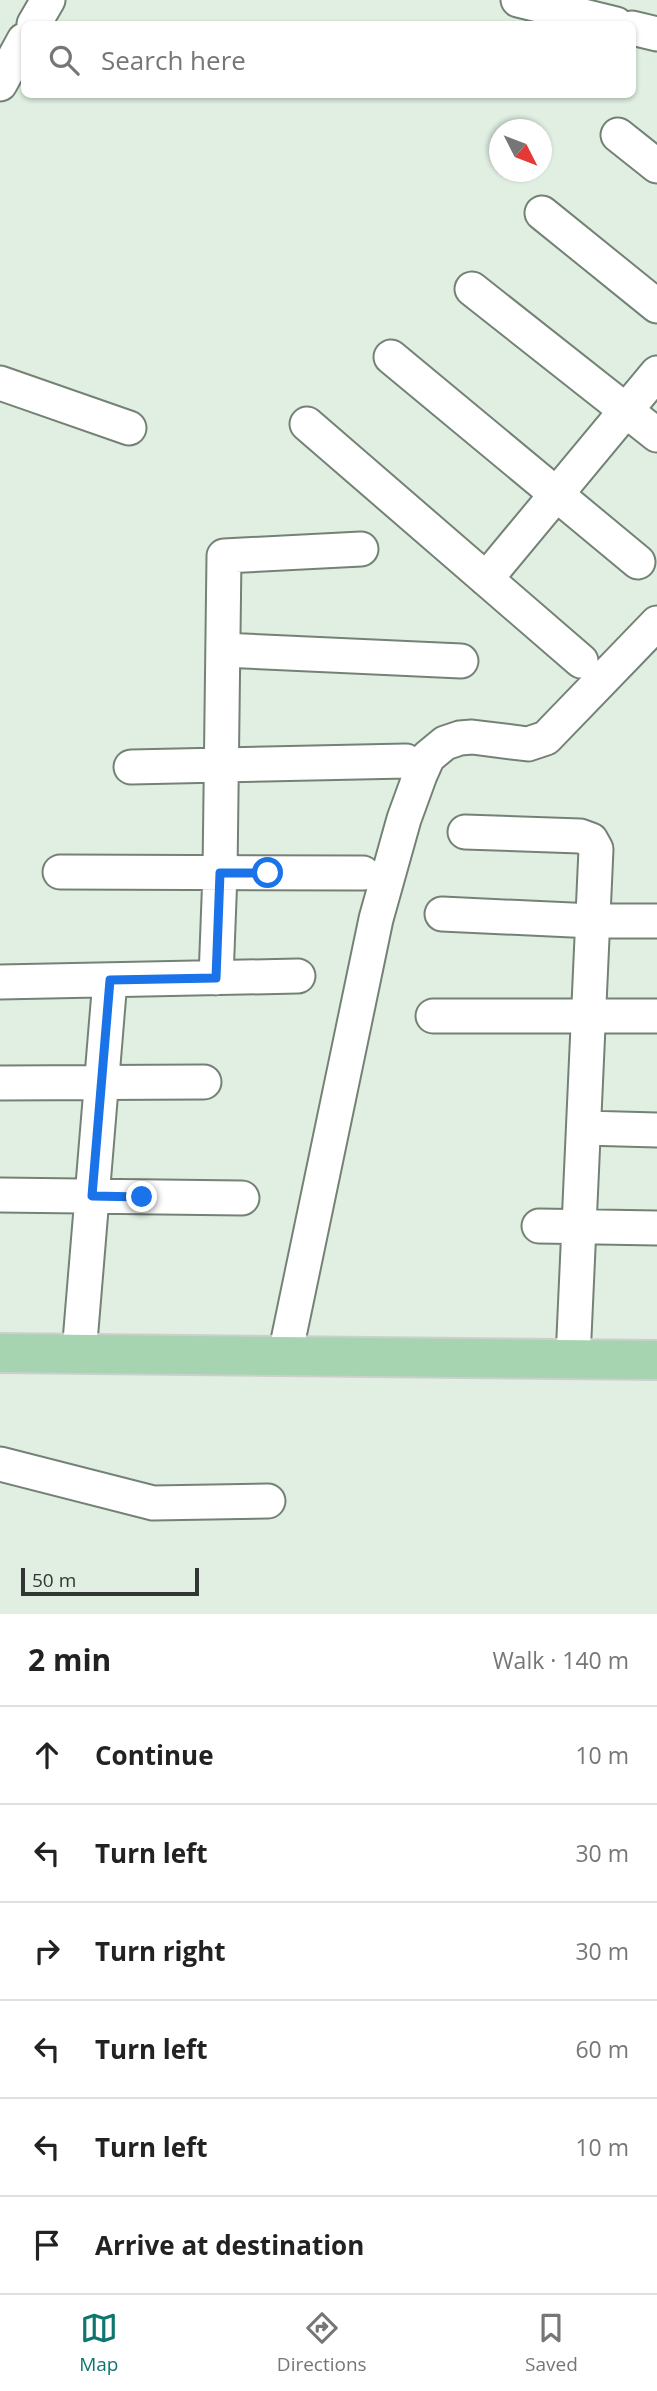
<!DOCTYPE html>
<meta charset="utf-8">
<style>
body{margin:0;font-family:"Open Sans",sans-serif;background:#f2f2f2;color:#222}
.compass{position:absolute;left:489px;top:119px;width:63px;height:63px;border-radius:50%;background:#fff;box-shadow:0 2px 5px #0004;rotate:132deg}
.scale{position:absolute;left:21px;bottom:18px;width:178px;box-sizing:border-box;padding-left:7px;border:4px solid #303631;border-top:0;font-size:19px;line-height:24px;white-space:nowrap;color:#303631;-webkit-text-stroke:5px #e0efe2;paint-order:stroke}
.stop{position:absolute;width:21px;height:21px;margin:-16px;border:5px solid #1a73e8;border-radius:50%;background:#fff}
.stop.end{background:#1a73e8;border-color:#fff;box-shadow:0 2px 7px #0008}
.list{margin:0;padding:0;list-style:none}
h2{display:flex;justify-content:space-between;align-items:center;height:91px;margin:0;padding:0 28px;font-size:30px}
h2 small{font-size:23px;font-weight:400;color:#767676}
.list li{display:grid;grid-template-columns:46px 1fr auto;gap:21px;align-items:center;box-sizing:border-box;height:98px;padding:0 28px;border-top:2px solid #e0e0e0}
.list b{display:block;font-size:26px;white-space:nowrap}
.list em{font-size:23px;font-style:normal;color:#767676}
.icon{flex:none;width:38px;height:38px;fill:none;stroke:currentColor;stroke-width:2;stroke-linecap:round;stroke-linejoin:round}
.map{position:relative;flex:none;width:657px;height:1614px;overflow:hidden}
.search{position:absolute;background:#fff;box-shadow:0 2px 5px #0004;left:21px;right:21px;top:21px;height:77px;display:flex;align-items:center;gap:18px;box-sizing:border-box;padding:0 24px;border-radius:10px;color:#767676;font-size:26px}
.sheet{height:679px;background:#fff}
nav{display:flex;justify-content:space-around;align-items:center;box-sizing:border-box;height:98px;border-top:2px solid #e0e0e0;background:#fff;font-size:19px;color:#767676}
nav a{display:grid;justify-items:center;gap:4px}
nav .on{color:#0f766e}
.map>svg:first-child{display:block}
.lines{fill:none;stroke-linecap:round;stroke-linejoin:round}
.minor-casing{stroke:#748276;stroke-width:37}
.major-casing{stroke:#cdcfce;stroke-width:42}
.minor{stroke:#fff;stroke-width:33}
.major{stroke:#a6d3b0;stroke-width:38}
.route{stroke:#1a73e8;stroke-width:9}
</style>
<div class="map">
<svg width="657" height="1614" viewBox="0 0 657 1614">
<rect width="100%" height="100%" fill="#e0efe2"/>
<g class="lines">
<defs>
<path id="minor" d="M518 0 616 24
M34 24 48 0
M632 28 657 34
M0 84 24 40
M618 135 657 166
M542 213 657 306
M472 289 657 435
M391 357 638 562
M0 383 129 428
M307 424 581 661
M486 579 657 373
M223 650 461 661
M131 767 406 761
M465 832 580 836 591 840 596 849 573 1359
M60 872 363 873
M442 914 593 921H657
M216 978 220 873 224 556 361 549
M0 982 298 976
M433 1016H657
M0 1083 204 1082
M584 1128 657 1130
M0 1195 242 1198
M539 1226 657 1228
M79 1354 110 980
M285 1355 376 919 404 819 420 775 428 757 445 743 460 738 472 737 528 744 546 738 657 623
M0 1464 153 1503 268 1501"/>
<path id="major" d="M0 1353 657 1360"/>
</defs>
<use href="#minor" class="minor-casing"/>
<use href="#major" class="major-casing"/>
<use href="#minor" class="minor"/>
<use href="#major" class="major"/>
</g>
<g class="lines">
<path class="route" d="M142 1197 92 1196 110 980 216 978 220 873H268"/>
</g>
</svg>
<svg class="compass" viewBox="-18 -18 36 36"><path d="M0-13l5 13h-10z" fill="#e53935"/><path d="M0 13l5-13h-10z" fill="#767676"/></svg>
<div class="scale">50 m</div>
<div class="stop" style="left:268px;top:873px"></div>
<div class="stop end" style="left:142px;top:1197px"></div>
<div class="search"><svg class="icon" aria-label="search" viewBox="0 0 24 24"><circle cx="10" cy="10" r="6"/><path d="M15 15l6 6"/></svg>Search here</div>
</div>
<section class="sheet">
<h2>2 min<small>Walk · 140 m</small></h2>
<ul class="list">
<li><svg class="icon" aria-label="ahead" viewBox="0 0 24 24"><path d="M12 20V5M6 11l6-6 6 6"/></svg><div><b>Continue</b></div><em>10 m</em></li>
<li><svg class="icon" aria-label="left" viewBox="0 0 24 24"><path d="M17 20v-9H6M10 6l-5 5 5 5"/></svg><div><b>Turn left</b></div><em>30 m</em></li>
<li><svg class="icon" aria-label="right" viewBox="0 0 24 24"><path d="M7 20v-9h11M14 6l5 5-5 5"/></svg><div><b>Turn right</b></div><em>30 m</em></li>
<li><svg class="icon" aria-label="left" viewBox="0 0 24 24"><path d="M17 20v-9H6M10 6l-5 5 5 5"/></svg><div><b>Turn left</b></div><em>60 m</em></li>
<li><svg class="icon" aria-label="left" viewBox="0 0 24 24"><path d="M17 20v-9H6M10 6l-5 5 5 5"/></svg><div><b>Turn left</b></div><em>10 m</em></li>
<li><svg class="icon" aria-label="arrive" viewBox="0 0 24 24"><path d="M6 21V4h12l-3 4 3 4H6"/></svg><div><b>Arrive at destination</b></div></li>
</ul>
</section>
<nav>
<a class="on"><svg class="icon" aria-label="map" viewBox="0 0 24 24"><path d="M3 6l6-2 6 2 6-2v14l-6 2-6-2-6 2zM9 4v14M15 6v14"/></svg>Map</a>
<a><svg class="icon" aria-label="directions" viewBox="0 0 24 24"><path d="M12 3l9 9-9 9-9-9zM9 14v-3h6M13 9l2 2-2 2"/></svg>Directions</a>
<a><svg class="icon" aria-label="saved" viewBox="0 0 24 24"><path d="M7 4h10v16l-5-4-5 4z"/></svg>Saved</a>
</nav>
